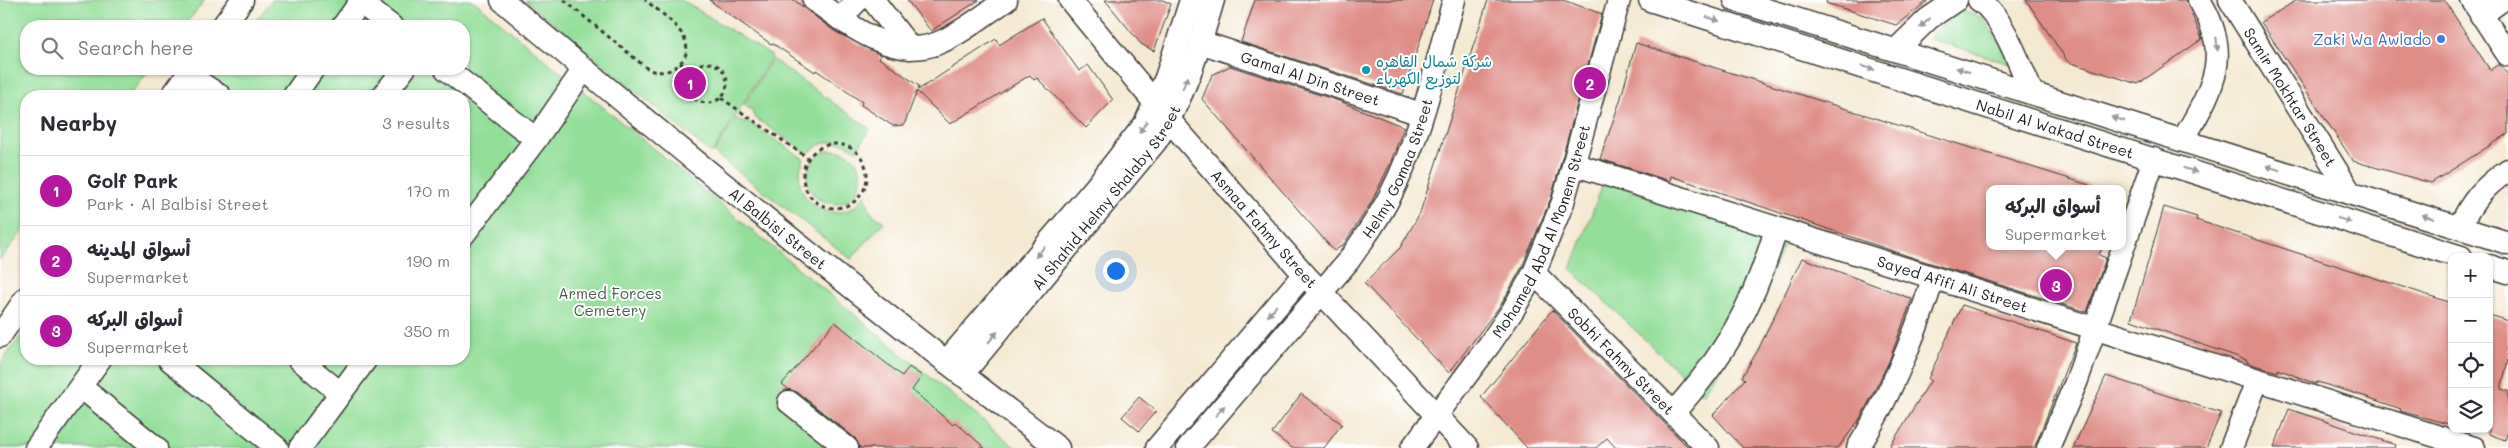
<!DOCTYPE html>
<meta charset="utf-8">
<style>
body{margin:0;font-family:Mali,"Playpen Sans Arabic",sans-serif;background:#f7f7f7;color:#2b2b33}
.controls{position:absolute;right:15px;bottom:15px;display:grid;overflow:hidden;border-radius:10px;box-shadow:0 1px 4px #0004}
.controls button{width:45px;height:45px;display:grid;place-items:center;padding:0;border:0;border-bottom:1px solid #e1e1e2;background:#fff;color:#2b2b33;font:25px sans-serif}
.you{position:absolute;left:1115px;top:270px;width:18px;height:18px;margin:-12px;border:4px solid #fff;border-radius:50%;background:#1a73e8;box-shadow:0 0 0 8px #1a73e833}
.badge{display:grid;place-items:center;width:32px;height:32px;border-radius:50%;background:#b5179e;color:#fff;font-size:16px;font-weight:700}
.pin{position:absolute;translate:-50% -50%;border:2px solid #fff;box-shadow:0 1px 5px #0006}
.popup{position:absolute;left:1986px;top:185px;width:140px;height:65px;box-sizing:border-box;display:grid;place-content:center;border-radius:10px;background:#fff;filter:drop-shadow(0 1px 4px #0005);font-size:16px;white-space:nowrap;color:#7c7c81}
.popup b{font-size:19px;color:#2b2b33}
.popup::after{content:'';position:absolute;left:50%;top:100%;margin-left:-10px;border:10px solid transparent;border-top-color:#fff}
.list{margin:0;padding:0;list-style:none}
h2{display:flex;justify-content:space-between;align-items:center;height:65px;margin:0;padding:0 20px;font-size:21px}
h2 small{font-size:16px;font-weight:400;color:#7c7c81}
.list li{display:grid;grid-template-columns:32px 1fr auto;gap:15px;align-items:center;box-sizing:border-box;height:70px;padding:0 20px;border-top:1px solid #e1e1e2}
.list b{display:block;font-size:19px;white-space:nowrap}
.list p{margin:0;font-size:16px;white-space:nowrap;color:#7c7c81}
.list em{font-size:16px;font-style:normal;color:#7c7c81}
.icon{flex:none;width:28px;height:28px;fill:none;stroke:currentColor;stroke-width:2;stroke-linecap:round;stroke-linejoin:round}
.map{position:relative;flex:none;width:2508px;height:448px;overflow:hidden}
.search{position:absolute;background:#fff;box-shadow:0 1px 4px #0004;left:20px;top:20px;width:450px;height:55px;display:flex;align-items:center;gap:12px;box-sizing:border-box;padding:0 18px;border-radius:20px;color:#7c7c81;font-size:19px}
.panel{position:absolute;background:#fff;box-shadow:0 1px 4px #0004;left:20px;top:90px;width:450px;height:275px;border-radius:20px}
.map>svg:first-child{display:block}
.green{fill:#93de99;stroke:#587d5a}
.building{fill:#df8d87}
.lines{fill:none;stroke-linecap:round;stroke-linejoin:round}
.minor-casing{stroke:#3c3b37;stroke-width:25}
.path{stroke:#3c3b37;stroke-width:3;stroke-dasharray:4 4;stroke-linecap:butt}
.minor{stroke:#fff;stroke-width:22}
.oneway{fill:#999}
.shop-dot{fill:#3f7fe0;stroke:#fff;stroke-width:2}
.culture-dot{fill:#0f9aa8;stroke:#fff;stroke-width:2}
.labels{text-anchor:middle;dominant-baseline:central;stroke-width:4;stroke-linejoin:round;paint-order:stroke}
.shop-label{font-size:15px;fill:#366cbe;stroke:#fff;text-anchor:end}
.culture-label{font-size:15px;fill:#0d838f;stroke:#fff;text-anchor:start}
.street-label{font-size:15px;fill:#1c1c1c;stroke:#fff}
.park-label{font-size:15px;fill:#466048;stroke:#fff}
</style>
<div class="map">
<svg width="2508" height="448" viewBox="0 0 2508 448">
<rect width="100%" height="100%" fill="#fff"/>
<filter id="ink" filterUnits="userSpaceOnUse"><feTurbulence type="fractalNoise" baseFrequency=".02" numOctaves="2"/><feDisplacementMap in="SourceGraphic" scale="10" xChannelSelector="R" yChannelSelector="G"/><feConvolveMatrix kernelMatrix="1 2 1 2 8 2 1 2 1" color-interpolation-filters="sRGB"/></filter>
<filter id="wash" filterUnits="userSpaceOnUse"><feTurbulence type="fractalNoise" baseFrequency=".0096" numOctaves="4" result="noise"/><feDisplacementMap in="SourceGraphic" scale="20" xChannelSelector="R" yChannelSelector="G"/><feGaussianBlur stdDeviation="1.12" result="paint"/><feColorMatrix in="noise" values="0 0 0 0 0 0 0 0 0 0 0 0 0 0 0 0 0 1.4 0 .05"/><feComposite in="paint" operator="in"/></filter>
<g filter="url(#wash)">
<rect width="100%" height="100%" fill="#f4e9d2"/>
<path class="green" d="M0 0H205L184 26H26V69H150L129 96H26V227L0 260Z
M272 0H473L1016 448H0V364L26 329V359H464V96H200L220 69H464V26H252Z
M525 0H682L772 56 712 154Z
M1965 12 1983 18 2014 65 1928 38 1952 15Z
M772 59 870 129 857 150C841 139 822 138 808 154L754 117 752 110 744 105Z
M736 118 744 123 749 122 804 159C783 201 840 234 865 195L871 213 884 222 851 259 714 153Z
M807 177a27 27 0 1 1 54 0a27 27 0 1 1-54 0Z
M1604 181 1785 243 1751 318 1703 395 1571 269Z"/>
<g id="blocks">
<path class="building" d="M709 0H794L834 31 881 55 879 58 919 86 918 90 996 39 999 45 1042 18 1079 71 1088 65 1113 100 1086 128 1037 78 1034 80 1030 75 950 124 917 91 904 125 893 126 861 105 862 102 816 70 815 72 772 43 771 44Z
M907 0H979L931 31Z
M1105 0H1163L1171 4 1154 51 1141 44Z
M1255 0H1433L1403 94 1241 42Z
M1488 0H1563L1602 14 1551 198 1522 267 1502 303 1449 373 1364 283 1400 248 1420 213Z
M1827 0H1929L1896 25 1826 3Z
M2026 0H2186L2202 39 2138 84 2068 62Z
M2297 0H2444L2490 70 2499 64 2508 75V134L2431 183 2353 161 2261 22Z
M1636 43 2089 185 2088 189H1990V246H2103L2099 255 2106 258 2087 312 1908 256 1671 176 1670 181 1600 159 1620 101Z
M1230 66 1339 101 1404 127 1390 164 1371 203 1343 245 1334 251 1202 99 1212 75Z
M2164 207 2197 217 2196 220 2452 303V425L2400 411 2401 409 2367 397 2317 382 2316 384 2278 369V372L2251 364 2247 362V360L2131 320Z
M1802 258 1912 299 1889 361 1872 396 1859 420 1838 448H1743L1713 415 1745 379 1742 377 1758 350Z
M1962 305 2076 343 2035 446 2034 448H1889L1931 380 1928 379Z
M1552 310 1664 423 1689 448H1616L1607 438 1596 448H1527L1481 397Z
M2489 315 2508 321V360L2501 389 2508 391V431L2505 440 2489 434Z
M835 322 902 376 909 367 922 376 912 390 953 425 955 422 985 448H860L855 438 797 392 788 389 782 384Z
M2106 376 2221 413 2206 448H2073Z
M1301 394 1342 424 1324 448H1292L1272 433Z
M1139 397 1156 411 1139 431 1122 417Z
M2289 409 2396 445 2395 448H2274Z"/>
</g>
</g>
<g filter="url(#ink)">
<use href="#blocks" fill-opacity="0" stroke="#3c3b37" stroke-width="1"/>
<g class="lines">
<defs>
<g id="minor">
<path id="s1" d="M502 0C684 154 869 304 1058 448"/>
<path d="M814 0C848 25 894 61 938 43 962 33 985 14 1006 0"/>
<path d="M873 0 910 48"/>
<path id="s2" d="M1070 0 1169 120 1304 274 1467 448"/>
<path id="s3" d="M1650 0 2461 257"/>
<path d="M1735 0 2508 243"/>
<path d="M1979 0C2002 14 2021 68 2032 93"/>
<path id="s4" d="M2230 0 2350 192"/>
<path d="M2472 0 2508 55"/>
<path d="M360 2 391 26"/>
<path d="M2481 15 2502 0"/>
<path d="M840 19 858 0"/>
<path d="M223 26 242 0"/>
<path d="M343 26 362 0"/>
<path id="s5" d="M1200 42 1421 114"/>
<path d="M1897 49 1928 19 1956 0"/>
<path d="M446 69 536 139"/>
<path d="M188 75 220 96"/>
<path d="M172 96 192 69"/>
<path d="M294 96 313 69"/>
<path d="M383 96 404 69"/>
<path d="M2183 140C2212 89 2234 56 2199 0"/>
<path id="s6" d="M1573 164 2474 448"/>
<path d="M2460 227C2471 201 2485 186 2508 170"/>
<path d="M464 234 536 139 584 69"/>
<path d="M2489 266 2508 272"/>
<path id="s7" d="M1534 273 1708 448"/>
<path d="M0 336 26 298"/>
<path d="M169 359 277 448"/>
<path d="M299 359 340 393"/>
<path d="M946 362 1095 188 1145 124 1166 78 1191 0"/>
<path id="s8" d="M962 375 1156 141C1184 99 1199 48 1213 0"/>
<path d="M81 387 156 448"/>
<path d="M789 402 847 448"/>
<path d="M1673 413C1726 354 1754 305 1776 229"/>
<path d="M36 448 100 359"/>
<path d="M300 448 366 359"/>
<path d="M1157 448 1304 274"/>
<path id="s9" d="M1188 448 1349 260C1364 238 1380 217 1392 192 1422 133 1436 64 1454 0"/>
<path id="s10" d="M1412 448 1489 345 1513 310 1534 273 1563 202 1619 0"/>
<path d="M1858 448C1891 395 1914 338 1933 279"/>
<path d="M2048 448 2077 380 2154 159"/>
<path d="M2231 448 2257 381"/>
</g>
</defs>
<use href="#minor" class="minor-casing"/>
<path class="path" d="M564 0 649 70C659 73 669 73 678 65 705 41 662 14 645 0
M687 83a20 20 0 1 1 40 0a20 20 0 1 1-40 0Z
M680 63 691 71
M721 98 808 158
M803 176a32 32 0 1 1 64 0a32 32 0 1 1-64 0Z"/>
<use href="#minor" class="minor"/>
</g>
<defs><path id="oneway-solid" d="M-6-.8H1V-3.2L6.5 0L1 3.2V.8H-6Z" transform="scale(1.25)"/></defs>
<g class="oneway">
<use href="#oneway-solid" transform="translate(1713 19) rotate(17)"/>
<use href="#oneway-solid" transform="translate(1925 23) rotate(138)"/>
<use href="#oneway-solid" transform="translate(2217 44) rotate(84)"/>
<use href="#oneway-solid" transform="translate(1868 68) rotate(18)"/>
<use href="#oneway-solid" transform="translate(1963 70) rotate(-162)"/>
<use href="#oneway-solid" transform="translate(1185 83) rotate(-68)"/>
<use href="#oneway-solid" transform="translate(2118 119) rotate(-163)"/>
<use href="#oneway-solid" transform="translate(1143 127) rotate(123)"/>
<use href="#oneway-solid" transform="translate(2273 168) rotate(-163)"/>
<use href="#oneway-solid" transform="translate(2190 170) rotate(18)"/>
<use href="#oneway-solid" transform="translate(2428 217) rotate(-162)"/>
<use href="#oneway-solid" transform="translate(2344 220) rotate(18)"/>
<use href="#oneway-solid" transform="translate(1040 252) rotate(130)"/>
<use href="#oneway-solid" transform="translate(1272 311) rotate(130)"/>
<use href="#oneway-solid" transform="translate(993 337) rotate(-50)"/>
<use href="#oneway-solid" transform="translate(1220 411) rotate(-49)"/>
</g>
</g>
<circle class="shop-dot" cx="2441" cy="39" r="5"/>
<circle class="culture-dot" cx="1366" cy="70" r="5"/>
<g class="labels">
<g class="shop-label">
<text x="2431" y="39">Zaki Wa Awlado</text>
</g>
<g class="culture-label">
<text x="1376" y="61">شركة شمال القاهره<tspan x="1376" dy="17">لتوزيع الكهرباء</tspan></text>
</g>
<g class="street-label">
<text stroke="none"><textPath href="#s5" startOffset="116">Gamal Al Din Street</textPath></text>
<text stroke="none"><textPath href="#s4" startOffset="114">Samir Mokhtar Street</textPath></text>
<text stroke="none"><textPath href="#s3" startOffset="425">Nabil Al Wakad Street</textPath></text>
<text stroke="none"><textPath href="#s9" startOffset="352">Helmy Gomaa Street</textPath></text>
<text stroke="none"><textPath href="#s8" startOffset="229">Al Shahid Helmy Shalaby Street</textPath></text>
<text stroke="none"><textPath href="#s1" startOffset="358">Al Balbisi Street</textPath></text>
<text stroke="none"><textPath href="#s2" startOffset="300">Asmaa Fahmy Street</textPath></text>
<text stroke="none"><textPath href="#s10" startOffset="255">Mohamed Abd Al Monem Street</textPath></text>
<text stroke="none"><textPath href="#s6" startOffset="398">Sayed Afifi Ali Street</textPath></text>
<text stroke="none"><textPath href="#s7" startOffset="124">Sobhi Fahmy Street</textPath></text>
</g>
<g class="park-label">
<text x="610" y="293">Armed Forces<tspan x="610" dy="17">Cemetery</tspan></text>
</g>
</g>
</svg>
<div class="controls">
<button>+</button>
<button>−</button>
<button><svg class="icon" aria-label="locate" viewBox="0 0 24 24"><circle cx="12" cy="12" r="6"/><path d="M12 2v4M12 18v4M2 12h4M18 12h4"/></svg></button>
<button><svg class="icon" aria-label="layers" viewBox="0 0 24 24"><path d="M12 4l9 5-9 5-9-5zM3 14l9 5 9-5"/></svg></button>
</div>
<div class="you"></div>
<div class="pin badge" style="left:690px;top:83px">1</div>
<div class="pin badge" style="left:1590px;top:83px">2</div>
<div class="pin badge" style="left:2056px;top:285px">3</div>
<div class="popup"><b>أسواق البركه</b>Supermarket</div>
<div class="search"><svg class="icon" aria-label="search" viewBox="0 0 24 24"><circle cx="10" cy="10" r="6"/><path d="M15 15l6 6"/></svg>Search here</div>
<section class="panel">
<h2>Nearby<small>3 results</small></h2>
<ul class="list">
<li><span class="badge">1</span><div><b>Golf Park</b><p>Park · Al Balbisi Street</p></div><em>170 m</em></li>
<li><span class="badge">2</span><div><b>أسواق المدينه</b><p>Supermarket</p></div><em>190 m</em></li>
<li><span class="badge">3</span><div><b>أسواق البركه</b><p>Supermarket</p></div><em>350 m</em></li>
</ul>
</section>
</div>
